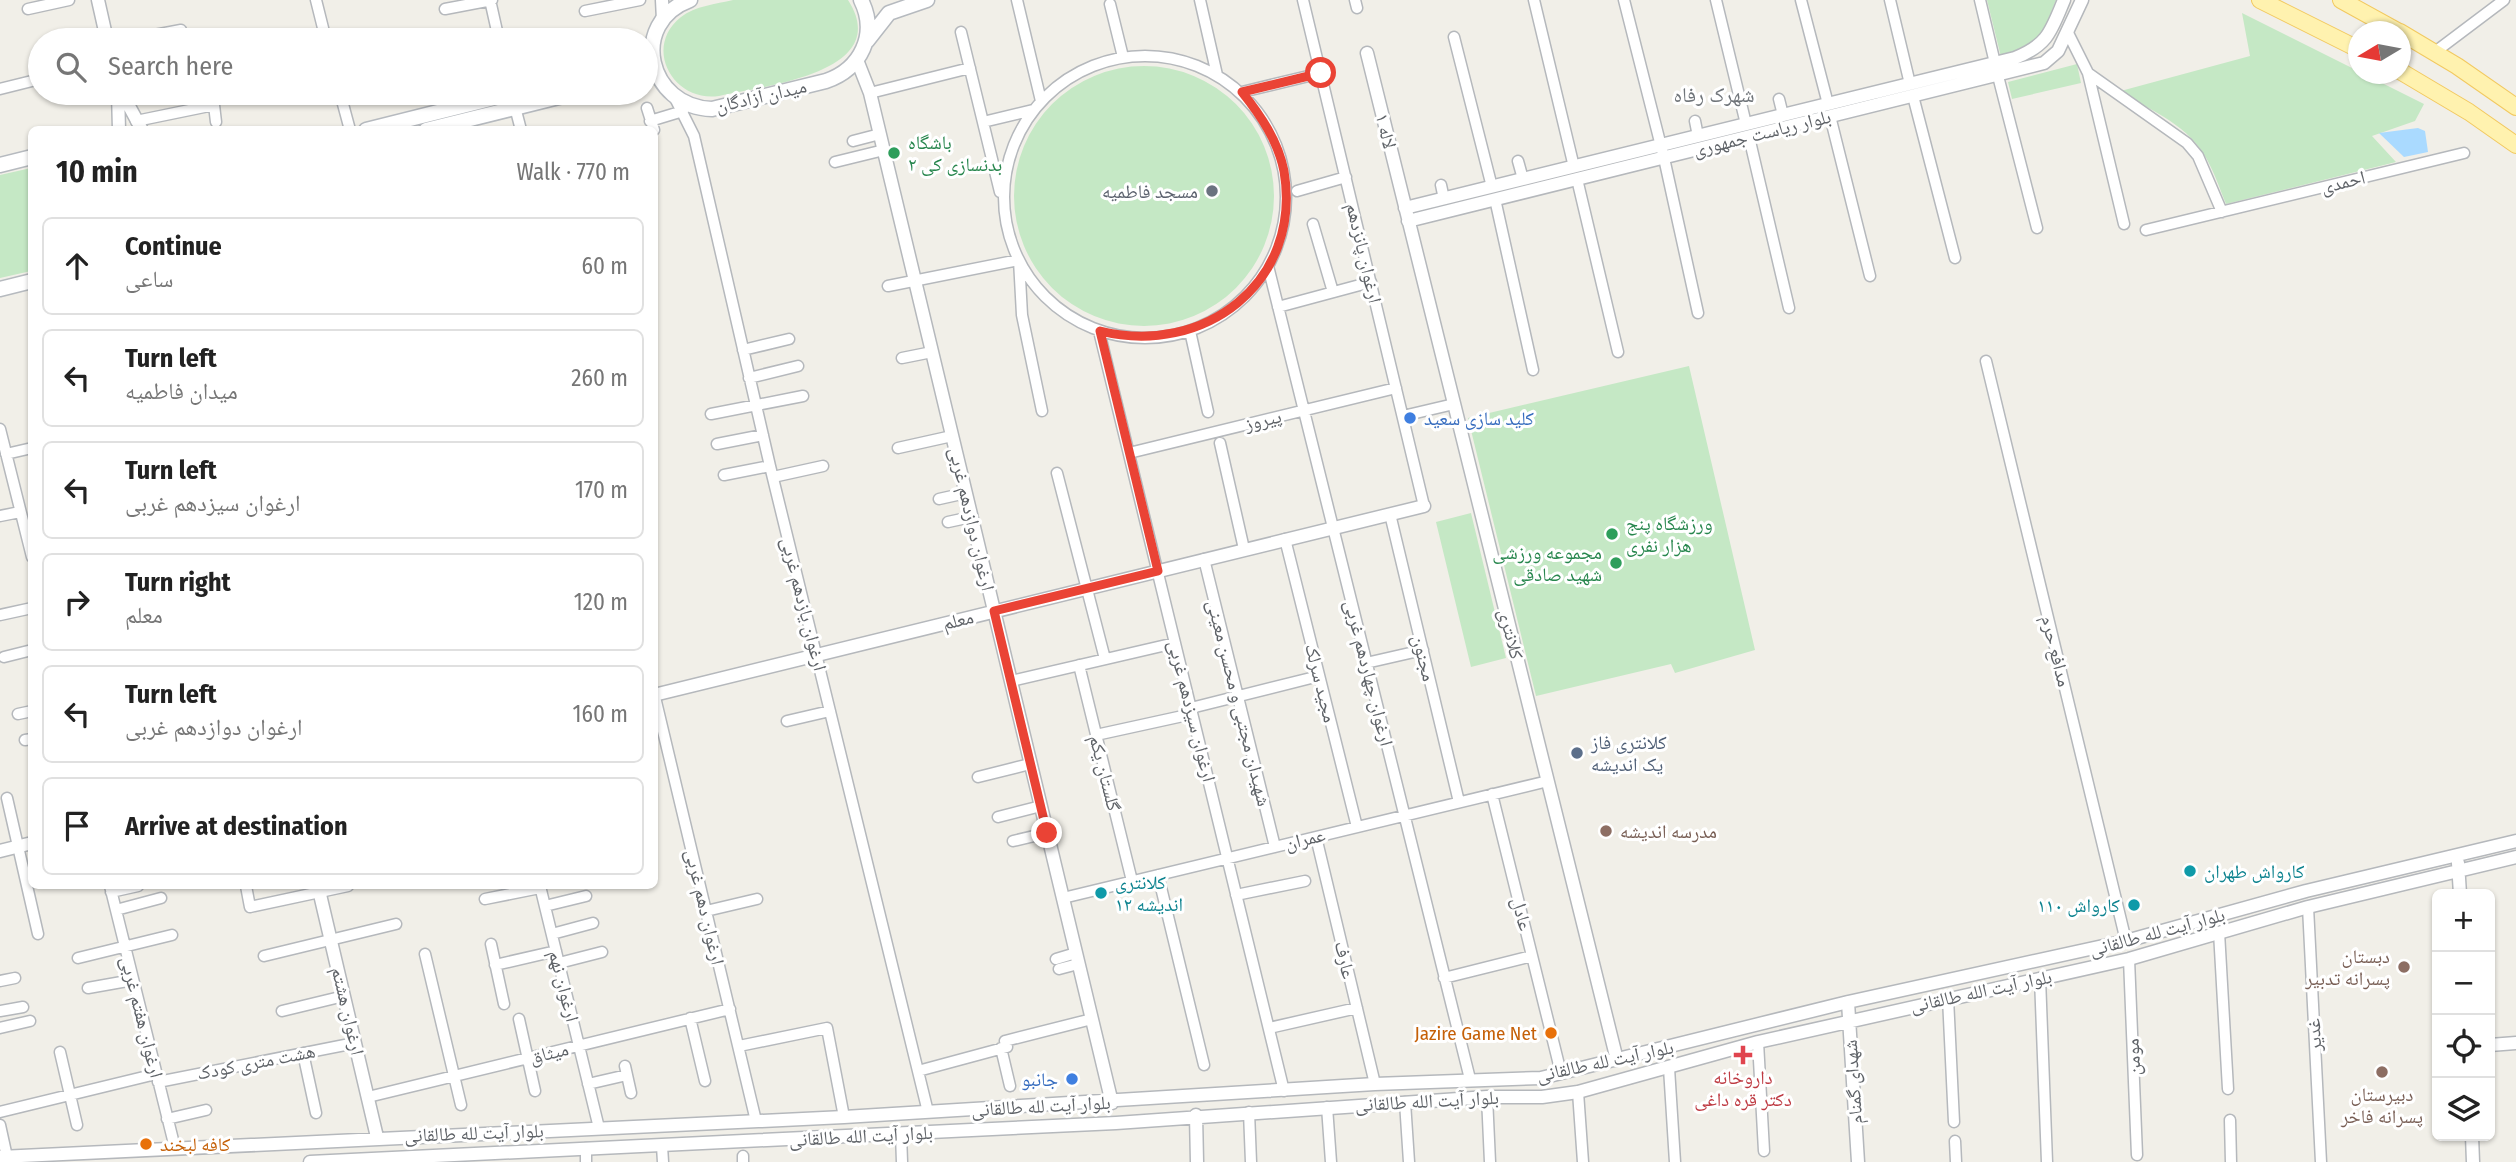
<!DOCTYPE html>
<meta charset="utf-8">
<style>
body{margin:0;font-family:"Fira Sans Condensed","Noto Naskh Arabic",sans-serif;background:#f6f6f6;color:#222}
.controls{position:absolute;right:21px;bottom:21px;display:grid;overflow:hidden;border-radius:10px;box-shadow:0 2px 5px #0004}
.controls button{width:63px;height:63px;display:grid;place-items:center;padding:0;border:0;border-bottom:2px solid #e0e0e0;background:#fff;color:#222;font:35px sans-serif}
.compass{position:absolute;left:2348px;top:21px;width:63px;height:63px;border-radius:50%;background:#fff;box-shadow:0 2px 5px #0004;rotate:260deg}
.stop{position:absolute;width:21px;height:21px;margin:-16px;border:5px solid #ea4335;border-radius:50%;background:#fff}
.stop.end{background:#ea4335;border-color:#fff;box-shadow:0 2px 7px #0008}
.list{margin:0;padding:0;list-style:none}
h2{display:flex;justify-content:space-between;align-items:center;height:91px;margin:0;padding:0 28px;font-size:30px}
h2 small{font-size:23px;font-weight:400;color:#767676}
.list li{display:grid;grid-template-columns:46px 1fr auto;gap:21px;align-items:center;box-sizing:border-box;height:98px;margin:0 14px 14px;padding:0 14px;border:2px solid #e0e0e0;border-radius:10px}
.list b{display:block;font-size:26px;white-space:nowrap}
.list p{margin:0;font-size:23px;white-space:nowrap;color:#767676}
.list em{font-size:23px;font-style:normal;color:#767676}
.icon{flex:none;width:38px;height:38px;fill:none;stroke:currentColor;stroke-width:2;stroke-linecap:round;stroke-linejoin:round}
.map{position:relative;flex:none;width:2516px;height:1162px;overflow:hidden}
.search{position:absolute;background:#fff;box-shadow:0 2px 5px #0004;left:28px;top:28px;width:630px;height:77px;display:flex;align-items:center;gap:18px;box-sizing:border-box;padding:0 24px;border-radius:38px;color:#767676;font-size:26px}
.panel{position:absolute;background:#fff;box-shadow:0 2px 5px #0004;left:28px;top:126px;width:630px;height:763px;border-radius:10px}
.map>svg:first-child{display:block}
.green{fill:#c5e8c5}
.water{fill:#aadaff}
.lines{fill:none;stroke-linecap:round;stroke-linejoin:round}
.minor-casing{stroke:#b5b8bc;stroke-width:13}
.tertiary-casing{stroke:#b5b8bc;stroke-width:15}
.secondary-casing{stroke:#b6babf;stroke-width:17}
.primary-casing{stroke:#f2c960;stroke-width:18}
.minor{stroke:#fff;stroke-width:10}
.tertiary{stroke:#fff;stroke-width:12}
.secondary{stroke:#fff;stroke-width:14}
.primary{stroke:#fff2af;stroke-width:16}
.route{stroke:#ea4335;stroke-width:9}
.leisure-dot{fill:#2e9e5b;stroke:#fff;stroke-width:2.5}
.worship-dot{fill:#6b7280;stroke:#fff;stroke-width:2.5}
.shop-dot{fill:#3f7fe0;stroke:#fff;stroke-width:2.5}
.service-dot{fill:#5c6f8a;stroke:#fff;stroke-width:2.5}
.education-dot{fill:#8d6e63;stroke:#fff;stroke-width:2.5}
.culture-dot{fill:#0f9aa8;stroke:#fff;stroke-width:2.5}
.food-dot{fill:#e8710a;stroke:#fff;stroke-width:2.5}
.health-dot{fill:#e0444e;stroke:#fff;stroke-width:2.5}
.labels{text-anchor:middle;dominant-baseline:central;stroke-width:6;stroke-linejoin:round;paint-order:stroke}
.street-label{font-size:19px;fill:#5f6368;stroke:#fff}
.leisure-label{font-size:19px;fill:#27864d;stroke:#fff;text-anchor:start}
.worship-label{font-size:19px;fill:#5b616d;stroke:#fff;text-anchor:end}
.shop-label{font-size:19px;fill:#366cbe;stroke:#fff;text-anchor:start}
.service-label{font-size:19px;fill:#4e5e75;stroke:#fff;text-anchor:start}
.education-label{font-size:19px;fill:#785e54;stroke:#fff;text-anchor:start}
.culture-label{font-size:19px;fill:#0d838f;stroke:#fff;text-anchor:start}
.food-label{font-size:19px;fill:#c56008;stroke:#fff;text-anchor:end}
.health-label{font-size:19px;fill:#be3a42;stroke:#fff}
.neighbourhood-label{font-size:21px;fill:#70757a;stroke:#fff}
</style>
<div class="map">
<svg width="2516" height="1162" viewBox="0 0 2516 1162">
<rect width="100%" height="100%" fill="#f1efe8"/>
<path class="green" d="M733 0H848C895 73 762 86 719 96 674 103 642 48 681 17 695 6 716 4 733 0Z
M1987 0H2056L2041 38 2001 57Z
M2242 13 2424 104 2415 121 2372 136 2396 162 2226 204C2219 187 2213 168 2203 153 2185 124 2147 107 2117 92L2250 56Z
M2077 64 2081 83 2012 99 2008 82Z
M1014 196a130 130 0 1 1 260 0a130 130 0 1 1-260 0Z
M31 168V271L0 278V175Z
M1689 366 1755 650 1675 673 1671 664 1536 696 1468 418Z
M1471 513 1506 658 1471 667 1436 522Z"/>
<path class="water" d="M2418 128 2425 131 2428 152 2404 157 2379 133Z"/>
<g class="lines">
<defs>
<path id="minor" d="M316 0 326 40
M490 0 499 40
M1017 0 1041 101
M1200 0 1217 75
M1303 0 1424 506
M1355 0 1357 8
M1534 0 1574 167
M1624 0 1664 158 1698 313
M1716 0 1746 124
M1801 0 1828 104
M1890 0 1910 84
M1980 0 1995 63
M1110 4 1123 57
M28 9 69 0
M445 9 492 0
M585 11 640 0
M961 32 1000 192
M2068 33 2088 73 2124 224
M1454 37 1492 187
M128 40 181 30
M369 40 373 39
M2435 52 2504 0
M1004 197a141 141 0 1 1 282 0a141 141 0 1 1-282 0Z
M37 59 40 58
M2088 73 2187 143 2198 156 2222 212
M1998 76 2037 228
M0 89 40 79
M1242 92 1321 73
M340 93 350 130
M870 93 970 68
M1913 96 1955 258
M675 98 694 136 770 466 928 1112
M1779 99 1783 115
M515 107 521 130
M647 108 654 130
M1830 116 1870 276
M136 121 214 105 216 122
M650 121 683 111
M1695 121 1698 136
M983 122 1033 110
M1749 137 1789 308
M853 141 880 134
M1518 161 1523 179
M835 162 884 150
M1577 179 1618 352
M1441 185 1444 199
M1297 191 1346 177
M1495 199 1533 370
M1313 224 1333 292
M2146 230 2464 153
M1268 266 1470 1079
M888 286 1019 260 1022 315 1042 411
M1278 307 1371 282
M1099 331 1284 1091
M1190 331 1208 412
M743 350 789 339
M902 358 932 352
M1986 361 2126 941
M749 378 798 366
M711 414 803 396
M1403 416 1454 404
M0 429 32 557
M1220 443 1244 549
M717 444 763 435
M898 448 952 436
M1129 453 1396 388
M6 454 32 448
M1057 473 1105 659
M724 475 770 466
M773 477 823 466
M939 499 966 493
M1390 514 1459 802
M0 516 20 512
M948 522 971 517
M1285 539 1357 827
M1204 559 1275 847
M0 615 32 608
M4 657 32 650
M1366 663 1423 650
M1079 665 1132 881
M1011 681 1175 643
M654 693 756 1121
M1191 708 1319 676
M18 714 32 711
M787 721 830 711
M1096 735 1192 714
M25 740 32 739
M978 777 1030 764
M1492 794 1561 1073
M7 798 38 934
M998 817 1041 806
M1316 837 1375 1084
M1013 841 1047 833
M1158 875 1204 1065
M110 886 175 1148
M246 886 250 907 348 886
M540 886 599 1128
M111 892 138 886
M1236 895 1305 881
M1063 898 1548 781
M485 899 540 888
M545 906 586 896
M2308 907 2321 1162
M116 910 161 898
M706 911 757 899
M2219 932 2228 1089
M552 934 593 923
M491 944 504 1004
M425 954 461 1105
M264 956 396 924
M78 958 172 935
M1056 959 1076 953
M2129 959 2137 1155
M559 963 602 952
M495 965 556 951
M1059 969 1078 964
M1444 978 1532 956
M2040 978 2047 1162
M0 981 15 978
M88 988 133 980
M1948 998 1954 1122
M0 1011 23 1007
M282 1011 344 996
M690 1018 705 1081
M519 1019 535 1091
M0 1028 30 1021
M1269 1028 1357 1008
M1758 1042 1764 1151
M739 1046 827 1028 844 1117
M1001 1048 1010 1086
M60 1052 77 1125
M303 1053 316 1113
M625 1066 631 1093
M1669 1068 1675 1162
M918 1071 1007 1047 1005 1041 1092 1019
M158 1082 355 1043
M588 1084 627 1075
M1578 1092 1583 1162
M368 1097 730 1009
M1487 1097 1490 1162
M1405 1102 1409 1162
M1327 1107 1331 1162
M0 1112 156 1074
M1249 1112 1251 1162
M167 1119 206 1110
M2230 1120 2231 1162
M0 1125 7 1157
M901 1134 902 1162
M1955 1141 1956 1162
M662 1146 663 1162
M586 1148V1162
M743 1156V1162"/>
<path id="tertiary" d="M98 0 107 40
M662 0 663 20
M1367 53 1617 1060
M857 60 870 93 1112 1103
M118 93 119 130
M122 93 142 130
M1405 208 2015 58C2048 45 2051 31 2064 0
M1408 221 2044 63 2058 51 2082 0
M654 695 1424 506
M0 851 32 843
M2458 863 2460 894
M318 886 377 1137
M1848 1002 1858 1162
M2490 1045 2516 1043
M1196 1115 1197 1162
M2472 1136 2473 1162
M0 1157 844 1117 1375 1084 1541 1078 1848 1002 2126 941 2306 891 2516 841
M310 1162 1116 1123 1487 1097H1542L1578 1092 1758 1042 2129 959 2308 907 2516 857"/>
<path id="secondary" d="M690 0C628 23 648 107 712 109L826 81C861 69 878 34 861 0
M867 41 889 13 927 0
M366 130 514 93
M426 130 575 93
M0 165 32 157
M0 289 32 281"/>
<path id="primary" d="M2260 0 2358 49
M2341 0 2399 32
M2400 32 2457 66 2516 107
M2400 71 2469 112 2516 145"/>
</defs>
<use href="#minor" class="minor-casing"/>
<use href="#tertiary" class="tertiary-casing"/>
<use href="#secondary" class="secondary-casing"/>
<use href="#primary" class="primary-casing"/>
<use href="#minor" class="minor"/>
<use href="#tertiary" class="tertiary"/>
<use href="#secondary" class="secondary"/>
<use href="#primary" class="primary"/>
</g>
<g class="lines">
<path class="route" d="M1047 833 994 611 1158 571 1100 331C1203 357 1303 283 1284 171 1278 141 1261 116 1242 92L1321 73"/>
</g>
<g class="leisure-dot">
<circle cx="894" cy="153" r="7"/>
<circle cx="1612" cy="534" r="7"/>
<circle cx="1616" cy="563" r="7"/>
</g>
<circle class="worship-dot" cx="1212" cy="191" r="7"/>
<g class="shop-dot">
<circle cx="1410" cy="418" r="7"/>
<circle cx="1072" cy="1079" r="7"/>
</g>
<circle class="service-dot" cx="1577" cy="753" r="7"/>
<g class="education-dot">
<circle cx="1606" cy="831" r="7"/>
<circle cx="2404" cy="967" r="7"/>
<circle cx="2382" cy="1072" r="7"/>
</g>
<g class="culture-dot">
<circle cx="2190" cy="871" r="7"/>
<circle cx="1101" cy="893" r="7"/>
<circle cx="2134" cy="905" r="7"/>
</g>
<g class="food-dot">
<circle cx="1551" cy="1033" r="7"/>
<circle cx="146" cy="1144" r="7"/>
</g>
<path class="health-dot" d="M1739.5 1044.5h7v7h7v7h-7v7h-7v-7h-7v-7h7z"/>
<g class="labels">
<g class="street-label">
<text transform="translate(761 96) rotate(-13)">میدان آزادگان</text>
<text transform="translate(1386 131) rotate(76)">لاله ۱</text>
<text transform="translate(1762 133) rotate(-14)">بلوار ریاست جمهوری</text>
<text transform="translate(2343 182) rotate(-14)">احمدی</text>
<text transform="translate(1364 253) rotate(77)">ارغوان پانزدهم</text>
<text transform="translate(1263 420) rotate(-14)">پیروز</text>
<text transform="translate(972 519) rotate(77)">ارغوان دوازدهم غربی</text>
<text transform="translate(804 604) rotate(76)">ارغوان یازدهم غربی</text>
<text transform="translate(958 620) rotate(-14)">معلم</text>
<text transform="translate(1511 634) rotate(76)">کلانتری</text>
<text transform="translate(2056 651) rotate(76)">مدافع حرم</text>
<text transform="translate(1424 658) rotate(76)">مجنون</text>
<text transform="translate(1369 673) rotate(76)">ارغوان چهاردهم غربی</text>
<text transform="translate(1321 683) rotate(76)">مجید سرلک</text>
<text transform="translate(1239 703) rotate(76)">شهیدان مجتبی و محسن معینی</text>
<text transform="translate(1192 711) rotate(76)">ارغوان سیزدهم غربی</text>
<text transform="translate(1105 773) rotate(76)">گلستان یکم</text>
<text transform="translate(1305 839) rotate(-14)">عمران</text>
<text transform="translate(705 907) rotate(77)">ارغوان دهم غربی</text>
<text transform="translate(1522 914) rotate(76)">عادل</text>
<text transform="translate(2157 932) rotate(-15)">بلوار آیت لله طالقانی</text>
<text transform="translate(1345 960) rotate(77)">عارف</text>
<text transform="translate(564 986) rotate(76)">ارغوان نهم</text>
<text transform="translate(1981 991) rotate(-12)">بلوار آیت الله طالقانی</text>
<text transform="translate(348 1011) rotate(77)">ارغوان هشتم</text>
<text transform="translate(142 1017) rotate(76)">ارغوان هفتم غربی</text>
<text transform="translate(2314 1035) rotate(-93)">غدیر</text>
<text transform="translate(549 1053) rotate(-14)">میثاق</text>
<text transform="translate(2133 1057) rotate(-93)">مومن</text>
<text transform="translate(1605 1061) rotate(-12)">بلوار آیت لله طالقانی</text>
<text transform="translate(256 1062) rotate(-11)">هشت متری کودک</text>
<text transform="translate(1853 1082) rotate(-94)">شهدای گمنام</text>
<text transform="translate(1427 1101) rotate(-3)">بلوار آیت الله طالقانی</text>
<text transform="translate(1041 1106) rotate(-3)">بلوار آیت لله طالقانی</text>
<text transform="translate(474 1133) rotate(-2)">بلوار آیت لله طالقانی</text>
<text transform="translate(861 1136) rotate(-3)">بلوار آیت الله طالقانی</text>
</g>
<g class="leisure-label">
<text x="908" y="142">باشگاه<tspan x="908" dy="22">بدنسازی کی ۲</tspan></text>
<text x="1626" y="523">ورزشگاه پنج<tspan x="1626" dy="22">هزار نفری</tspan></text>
<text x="1602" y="552" text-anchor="end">مجموعه ورزشی<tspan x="1602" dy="22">شهید صادقی</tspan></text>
</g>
<g class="worship-label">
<text x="1198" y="191">مسجد فاطمیه</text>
</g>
<g class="shop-label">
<text x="1424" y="418">کلید سازی سعید</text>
<text x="1058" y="1079" text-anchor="end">جانبو</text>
</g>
<g class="service-label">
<text x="1591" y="742">کلانتری فاز<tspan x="1591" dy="22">یک اندیشه</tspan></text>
</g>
<g class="education-label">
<text x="1620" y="831">مدرسه اندیشه</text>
<text x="2390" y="956" text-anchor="end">دبستان<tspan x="2390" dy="22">پسرانه تدبیر</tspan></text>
<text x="2382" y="1094" text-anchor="middle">دبیرستان<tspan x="2382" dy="22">پسرانه فاخر</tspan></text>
</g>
<g class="culture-label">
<text x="2204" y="871">کارواش طهران</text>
<text x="1115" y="882">کلانتری<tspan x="1115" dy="22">۱۲ اندیشه</tspan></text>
<text x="2120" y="905" text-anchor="end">کارواش ۱۱۰</text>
</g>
<g class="food-label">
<text x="1537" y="1033">Jazire Game Net</text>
<text x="160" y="1144" text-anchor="start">کافه لبخند</text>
</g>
<g class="health-label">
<text x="1743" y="1077">داروخانه<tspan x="1743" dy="22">دکتر قره داغی</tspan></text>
</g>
<g class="neighbourhood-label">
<text x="1714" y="95">شهرک رفاه</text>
</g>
</g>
</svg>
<div class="controls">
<button>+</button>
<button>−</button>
<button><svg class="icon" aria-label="locate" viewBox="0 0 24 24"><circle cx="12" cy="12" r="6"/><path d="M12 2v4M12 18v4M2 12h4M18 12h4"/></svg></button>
<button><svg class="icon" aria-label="layers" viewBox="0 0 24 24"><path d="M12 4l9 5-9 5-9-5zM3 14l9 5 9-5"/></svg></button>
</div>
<svg class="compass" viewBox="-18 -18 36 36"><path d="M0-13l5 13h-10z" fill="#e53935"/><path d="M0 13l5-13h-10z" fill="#767676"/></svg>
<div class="stop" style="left:1321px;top:73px"></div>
<div class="stop end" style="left:1047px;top:833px"></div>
<div class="search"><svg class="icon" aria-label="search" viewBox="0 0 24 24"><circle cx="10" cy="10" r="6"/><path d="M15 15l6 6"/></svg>Search here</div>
<section class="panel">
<h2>10 min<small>Walk · 770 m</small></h2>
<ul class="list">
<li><svg class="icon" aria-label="ahead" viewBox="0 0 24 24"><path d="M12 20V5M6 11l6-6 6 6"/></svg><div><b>Continue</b><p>ساعی</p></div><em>60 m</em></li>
<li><svg class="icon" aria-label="left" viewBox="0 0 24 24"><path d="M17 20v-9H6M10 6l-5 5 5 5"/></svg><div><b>Turn left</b><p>میدان فاطمیه</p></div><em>260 m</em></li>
<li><svg class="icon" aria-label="left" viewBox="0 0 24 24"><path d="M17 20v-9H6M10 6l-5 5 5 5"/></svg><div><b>Turn left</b><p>ارغوان سیزدهم غربی</p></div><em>170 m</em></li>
<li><svg class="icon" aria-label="right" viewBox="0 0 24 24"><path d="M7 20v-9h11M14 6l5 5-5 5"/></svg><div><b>Turn right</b><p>معلم</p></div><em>120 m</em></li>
<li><svg class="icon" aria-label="left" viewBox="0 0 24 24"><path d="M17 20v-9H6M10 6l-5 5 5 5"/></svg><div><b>Turn left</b><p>ارغوان دوازدهم غربی</p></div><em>160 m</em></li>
<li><svg class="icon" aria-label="arrive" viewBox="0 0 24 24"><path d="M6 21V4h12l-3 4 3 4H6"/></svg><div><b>Arrive at destination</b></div></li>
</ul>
</section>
</div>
